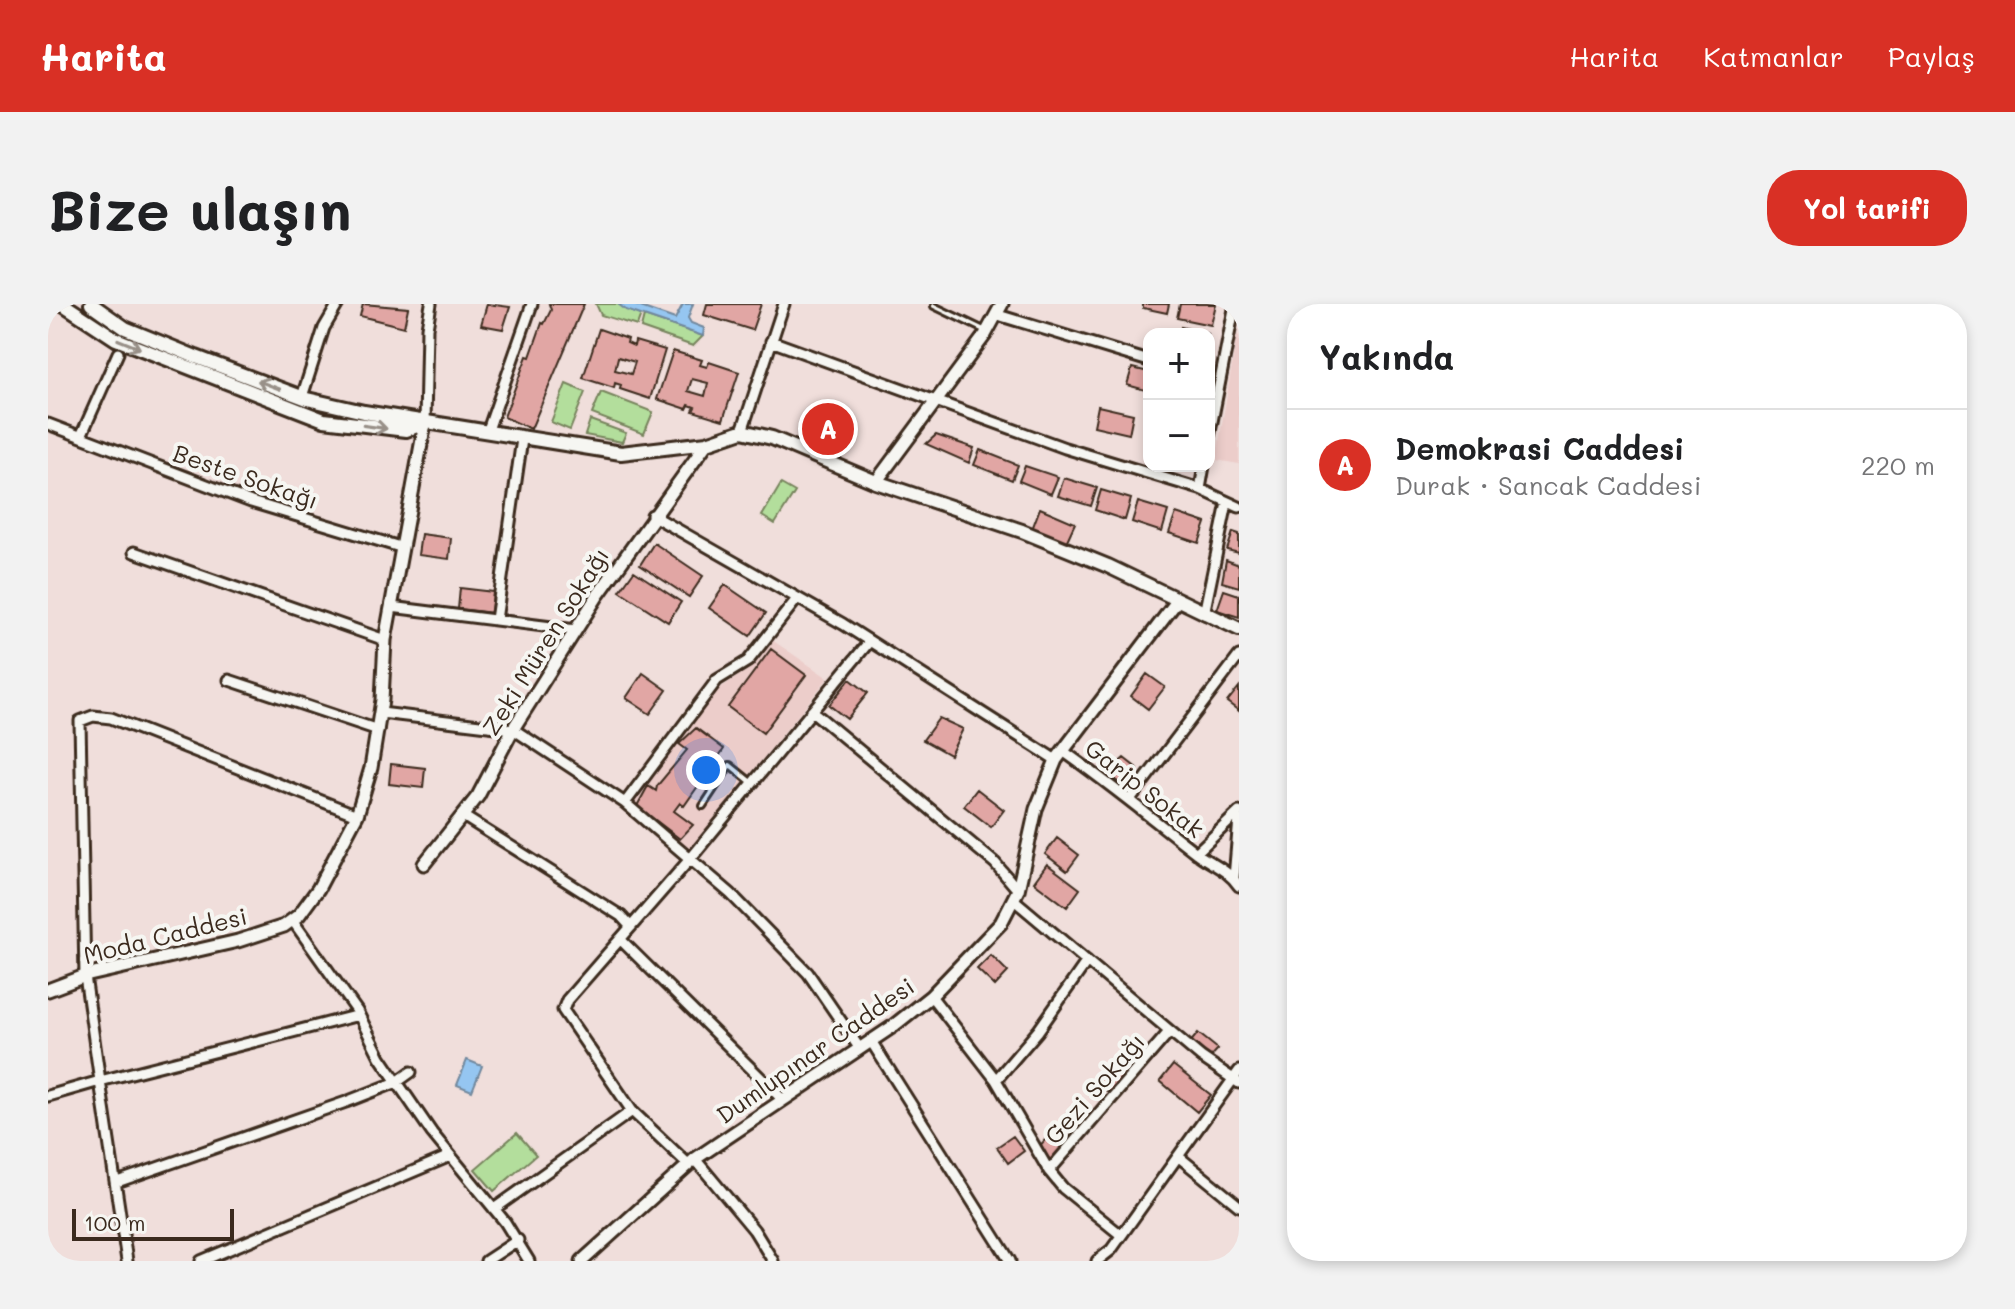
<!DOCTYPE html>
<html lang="tr">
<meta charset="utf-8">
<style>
body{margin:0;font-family:Mali,sans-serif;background:#f2f2f2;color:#202124}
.controls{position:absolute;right:24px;top:24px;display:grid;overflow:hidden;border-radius:16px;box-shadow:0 4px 12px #0003}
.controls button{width:72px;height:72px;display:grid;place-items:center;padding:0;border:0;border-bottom:2px solid #e0e0e0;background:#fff;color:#202124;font:40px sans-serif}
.scale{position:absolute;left:24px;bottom:20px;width:162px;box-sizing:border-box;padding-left:8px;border:4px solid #3b2a1e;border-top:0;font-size:22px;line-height:28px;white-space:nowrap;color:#3b2a1e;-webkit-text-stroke:6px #f6f6f2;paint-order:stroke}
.you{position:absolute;left:658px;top:466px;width:28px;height:28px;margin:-20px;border:6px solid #fff;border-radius:50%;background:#1a73e8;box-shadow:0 0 0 12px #1a73e833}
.badge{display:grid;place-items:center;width:52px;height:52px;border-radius:50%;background:#d93025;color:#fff;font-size:26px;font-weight:700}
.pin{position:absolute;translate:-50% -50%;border:4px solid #fff;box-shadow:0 2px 8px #0006}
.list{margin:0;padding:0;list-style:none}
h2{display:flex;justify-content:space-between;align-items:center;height:104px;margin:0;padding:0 32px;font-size:34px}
h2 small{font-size:26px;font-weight:400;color:#757577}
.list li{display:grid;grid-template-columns:52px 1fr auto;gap:24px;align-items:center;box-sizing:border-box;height:112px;padding:0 32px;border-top:2px solid #e0e0e0}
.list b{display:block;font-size:30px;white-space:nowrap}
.list p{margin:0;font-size:26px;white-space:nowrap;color:#757577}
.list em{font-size:26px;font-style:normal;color:#757577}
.map{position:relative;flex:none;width:1191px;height:957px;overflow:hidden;border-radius:32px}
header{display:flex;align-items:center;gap:48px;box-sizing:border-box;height:112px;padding:0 40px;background:#d93025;color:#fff}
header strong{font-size:38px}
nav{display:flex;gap:44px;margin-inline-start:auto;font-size:28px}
.intro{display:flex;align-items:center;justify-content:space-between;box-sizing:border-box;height:192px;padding:0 48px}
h1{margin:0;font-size:56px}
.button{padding:20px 36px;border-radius:32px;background:#d93025;color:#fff;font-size:28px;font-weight:700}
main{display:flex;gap:48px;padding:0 48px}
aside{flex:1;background:#fff;border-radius:32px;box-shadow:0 4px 12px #0003}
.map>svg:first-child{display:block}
.built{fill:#eccdca}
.green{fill:#b3de9c;stroke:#77845d;stroke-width:2}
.water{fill:#95c6f1;stroke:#71889d;stroke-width:2}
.building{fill:#e1a6a4;stroke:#3b2a1e;stroke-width:2;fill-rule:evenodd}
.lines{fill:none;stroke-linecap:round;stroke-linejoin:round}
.service-casing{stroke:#3b2a1e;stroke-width:10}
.minor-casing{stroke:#3b2a1e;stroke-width:15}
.tertiary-casing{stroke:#3b2a1e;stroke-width:17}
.secondary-casing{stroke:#3b2a1e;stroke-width:18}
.service{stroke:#f6f6f2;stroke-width:4}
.minor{stroke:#f6f6f2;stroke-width:9}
.tertiary{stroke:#f6f6f2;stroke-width:11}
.secondary{stroke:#f6f6f2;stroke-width:12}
.oneway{stroke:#989088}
.labels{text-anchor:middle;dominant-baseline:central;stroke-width:8;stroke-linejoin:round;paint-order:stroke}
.street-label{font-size:24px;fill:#3b2a1e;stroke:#f6f6f2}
</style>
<header>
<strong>Harita</strong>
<nav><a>Harita</a><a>Katmanlar</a><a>Paylaş</a></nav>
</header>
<div class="intro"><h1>Bize ulaşın</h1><a class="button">Yol tarifi</a></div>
<main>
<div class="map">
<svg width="1191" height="957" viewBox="0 0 1191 957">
<rect width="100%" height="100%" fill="#f0dedb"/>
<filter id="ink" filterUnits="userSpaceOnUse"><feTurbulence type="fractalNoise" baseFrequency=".0125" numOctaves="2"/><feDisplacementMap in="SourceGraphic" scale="16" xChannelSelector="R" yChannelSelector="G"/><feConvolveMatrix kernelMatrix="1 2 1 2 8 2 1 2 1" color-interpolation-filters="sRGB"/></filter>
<g filter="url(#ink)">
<path class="built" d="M1189 31 1191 32V160L1168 156Z
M724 336 780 374 640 547 582 502 662 391 692 371Z"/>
<path class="green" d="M548 0H570L593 11 589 22 553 11Z
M596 12 655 32 645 42 593 24Z
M518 80 537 88 522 126 503 118Z
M553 88 605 108 596 130 544 110Z
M542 116 578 129 574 138 537 131Z
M733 180 747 188 727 220 714 212Z
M469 829 488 851 446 887 427 865Z"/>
<path class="water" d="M570 0H584L627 15 635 0H645L640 14 643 19 656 24 655 32 578 6Z
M419 756 434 762 424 787 409 781Z"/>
<path class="building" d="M315 0 360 4 356 23 312 12Z
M439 0 462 3 455 25 433 21Z
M501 0H536L483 125 456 113 479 52 482 53 494 19 496 20 503 6Z
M659 0H713L704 26 656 11Z
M1095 0H1121L1119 9 1095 4Z
M1132 0H1168L1163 21 1129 14Z
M1133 23 1161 30H1132Z
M551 25 580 35 579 39 586 42 587 37 617 46 602 95 572 85 573 81 567 79 566 84 535 74ZM570 53 587 58 583 70 567 66Z
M625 47 654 56 652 61 659 63 661 58 691 68 675 116 645 107 647 103 641 101 639 105 609 95ZM644 75 660 79 657 92 640 87Z
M1084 64 1101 68V87L1079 81Z
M1050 102 1085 110 1081 130 1046 122Z
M888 131 926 144 921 159 878 140Z
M932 146 970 161 964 176 926 161Z
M977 162 1010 173 1003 190 971 177Z
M1016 174 1049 184 1043 202 1010 192Z
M1053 186 1083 195 1077 216 1047 206Z
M1090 198 1120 207 1114 228 1084 218Z
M992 204 1027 219 1016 243 983 228Z
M1128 209 1158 219 1151 239 1121 229Z
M1185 228 1191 230V249L1179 246Z
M373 230 403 234 401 255 370 251Z
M606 239 655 272 641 293 592 261Z
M1178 256 1191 261V283L1174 278Z
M586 267 633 298 620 318 572 287Z
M677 281 718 309 702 332 661 304Z
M412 284 445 288 443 309 410 305Z
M1176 286 1191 291V313L1169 306Z
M723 345 758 371 715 429 680 403Z
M595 369 619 386 602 410 578 394Z
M1099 370 1117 383 1100 405 1083 392Z
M802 375 820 389 799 415 781 401Z
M1191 383V407L1179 398Z
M891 414 915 425 902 451 875 436Z
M648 424 676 445 636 502 632 499 626 507 645 521 632 535 589 502 600 482 608 487 609 482 639 446 631 440Z
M1076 454 1090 465 1076 482 1059 469Z
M343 460 377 464 375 484 341 480Z
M929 485 956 506 943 523 916 502Z
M1009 534 1031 551 1019 567 997 550Z
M999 560 1032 585 1019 603 986 578Z
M943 651 960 668 947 682 929 665Z
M1150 729 1170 745 1161 755 1141 740Z
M1125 761 1163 791 1149 808 1112 777Z
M1061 763 1076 775 1063 790 1048 778Z
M1029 799 1046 809 1032 824 1018 811Z
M1002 830 1014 845 1004 857 989 845Z
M965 832 976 847 960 859 949 843Z"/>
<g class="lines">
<defs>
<path id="service" d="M886 2 938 27
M655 502 682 461 703 478"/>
<path id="minor" d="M950 11 1101 57
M723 37 1017 144 1152 185 1191 203
M254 93 276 24 290 0
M377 119 379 24 383 0
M0 120 203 198 352 243
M440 126 484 0
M694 127 736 0
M33 132 70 49
M1161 133 1187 0
M1152 185 1156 162
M604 211 795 320 1008 456
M86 248 337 336
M343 303 528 326
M1156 310 1179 199
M448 316 474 135
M181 376 330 426
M764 407 947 559 970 586
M333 409 465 425 577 499 683 590 760 669 812 745
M1015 447C1061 479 1103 514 1147 548 1162 560 1181 566 1191 582
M1083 494 1191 352
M577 499 669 376 700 357 748 296
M415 512 573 612 583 623
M1148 549 1191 508
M1186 574 1191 515
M965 595 1153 753 1191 779
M245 617 309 707 332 753 349 778 384 829 457 918 481 957
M572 635 734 795
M883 692 948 776 1001 867 1015 884 1073 931
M823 737 962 957
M948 776 990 727 1039 657
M0 792 52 777 37 672 32 417 45 412 63 414 309 511
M1131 853 1191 902
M647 855 706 926 725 957
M640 860 584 807 515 706 519 696 643 554 821 338
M1001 867 1121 728
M69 878 298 798 349 778 363 768
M446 905 584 807
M79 957 52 777 311 711
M153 957 402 852
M438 957 470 936
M1049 957 1063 946 1191 767"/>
<path id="tertiary" d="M828 178 937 31 954 0
M376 560 430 492 465 425 550 291 659 139
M0 686 37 672 190 637 236 622 251 611 270 585 309 511 323 464 334 396 337 336 377 119
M534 957 647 855 844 723 883 692 953 619 970 586 988 505 1008 456 1129 297"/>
<path id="secondary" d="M15 0 68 35 276 116 358 126 377 119
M43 0 77 24 148 53 259 95 316 108 573 149 659 139 694 127 724 134 828 178 974 227 1060 262 1191 325"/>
</defs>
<use href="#service" class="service-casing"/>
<use href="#minor" class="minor-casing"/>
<use href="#tertiary" class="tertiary-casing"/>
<use href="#secondary" class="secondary-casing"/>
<use href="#service" class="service"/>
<use href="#minor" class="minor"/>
<use href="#tertiary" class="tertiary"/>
<use href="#secondary" class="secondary"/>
</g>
<defs><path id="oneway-shaft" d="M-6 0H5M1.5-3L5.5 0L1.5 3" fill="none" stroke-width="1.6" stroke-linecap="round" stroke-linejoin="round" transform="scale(2)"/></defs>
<g class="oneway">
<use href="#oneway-shaft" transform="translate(81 40) rotate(22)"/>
<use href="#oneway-shaft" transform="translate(221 81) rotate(-159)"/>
<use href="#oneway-shaft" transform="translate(327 123) rotate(8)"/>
</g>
</g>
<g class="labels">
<g class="street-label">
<text transform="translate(198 172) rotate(19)">Beste Sokağı</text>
<text transform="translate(497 337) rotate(-58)">Zeki Müren Sokağı</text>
<text transform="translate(1097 484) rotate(38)">Garip Sokak</text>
<text transform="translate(117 631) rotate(-14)">Moda Caddesi</text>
<text transform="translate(767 746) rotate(-35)">Dumlupınar Caddesi</text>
<text transform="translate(1046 784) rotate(-49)">Gezi Sokağı</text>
</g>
</g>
</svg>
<div class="controls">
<button>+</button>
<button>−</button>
</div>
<div class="scale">100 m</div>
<div class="you"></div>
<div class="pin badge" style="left:780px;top:125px">A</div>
</div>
<aside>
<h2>Yakında<small></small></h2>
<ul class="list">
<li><span class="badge">A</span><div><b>Demokrasi Caddesi</b><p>Durak · Sancak Caddesi</p></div><em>220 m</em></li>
</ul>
</aside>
</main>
